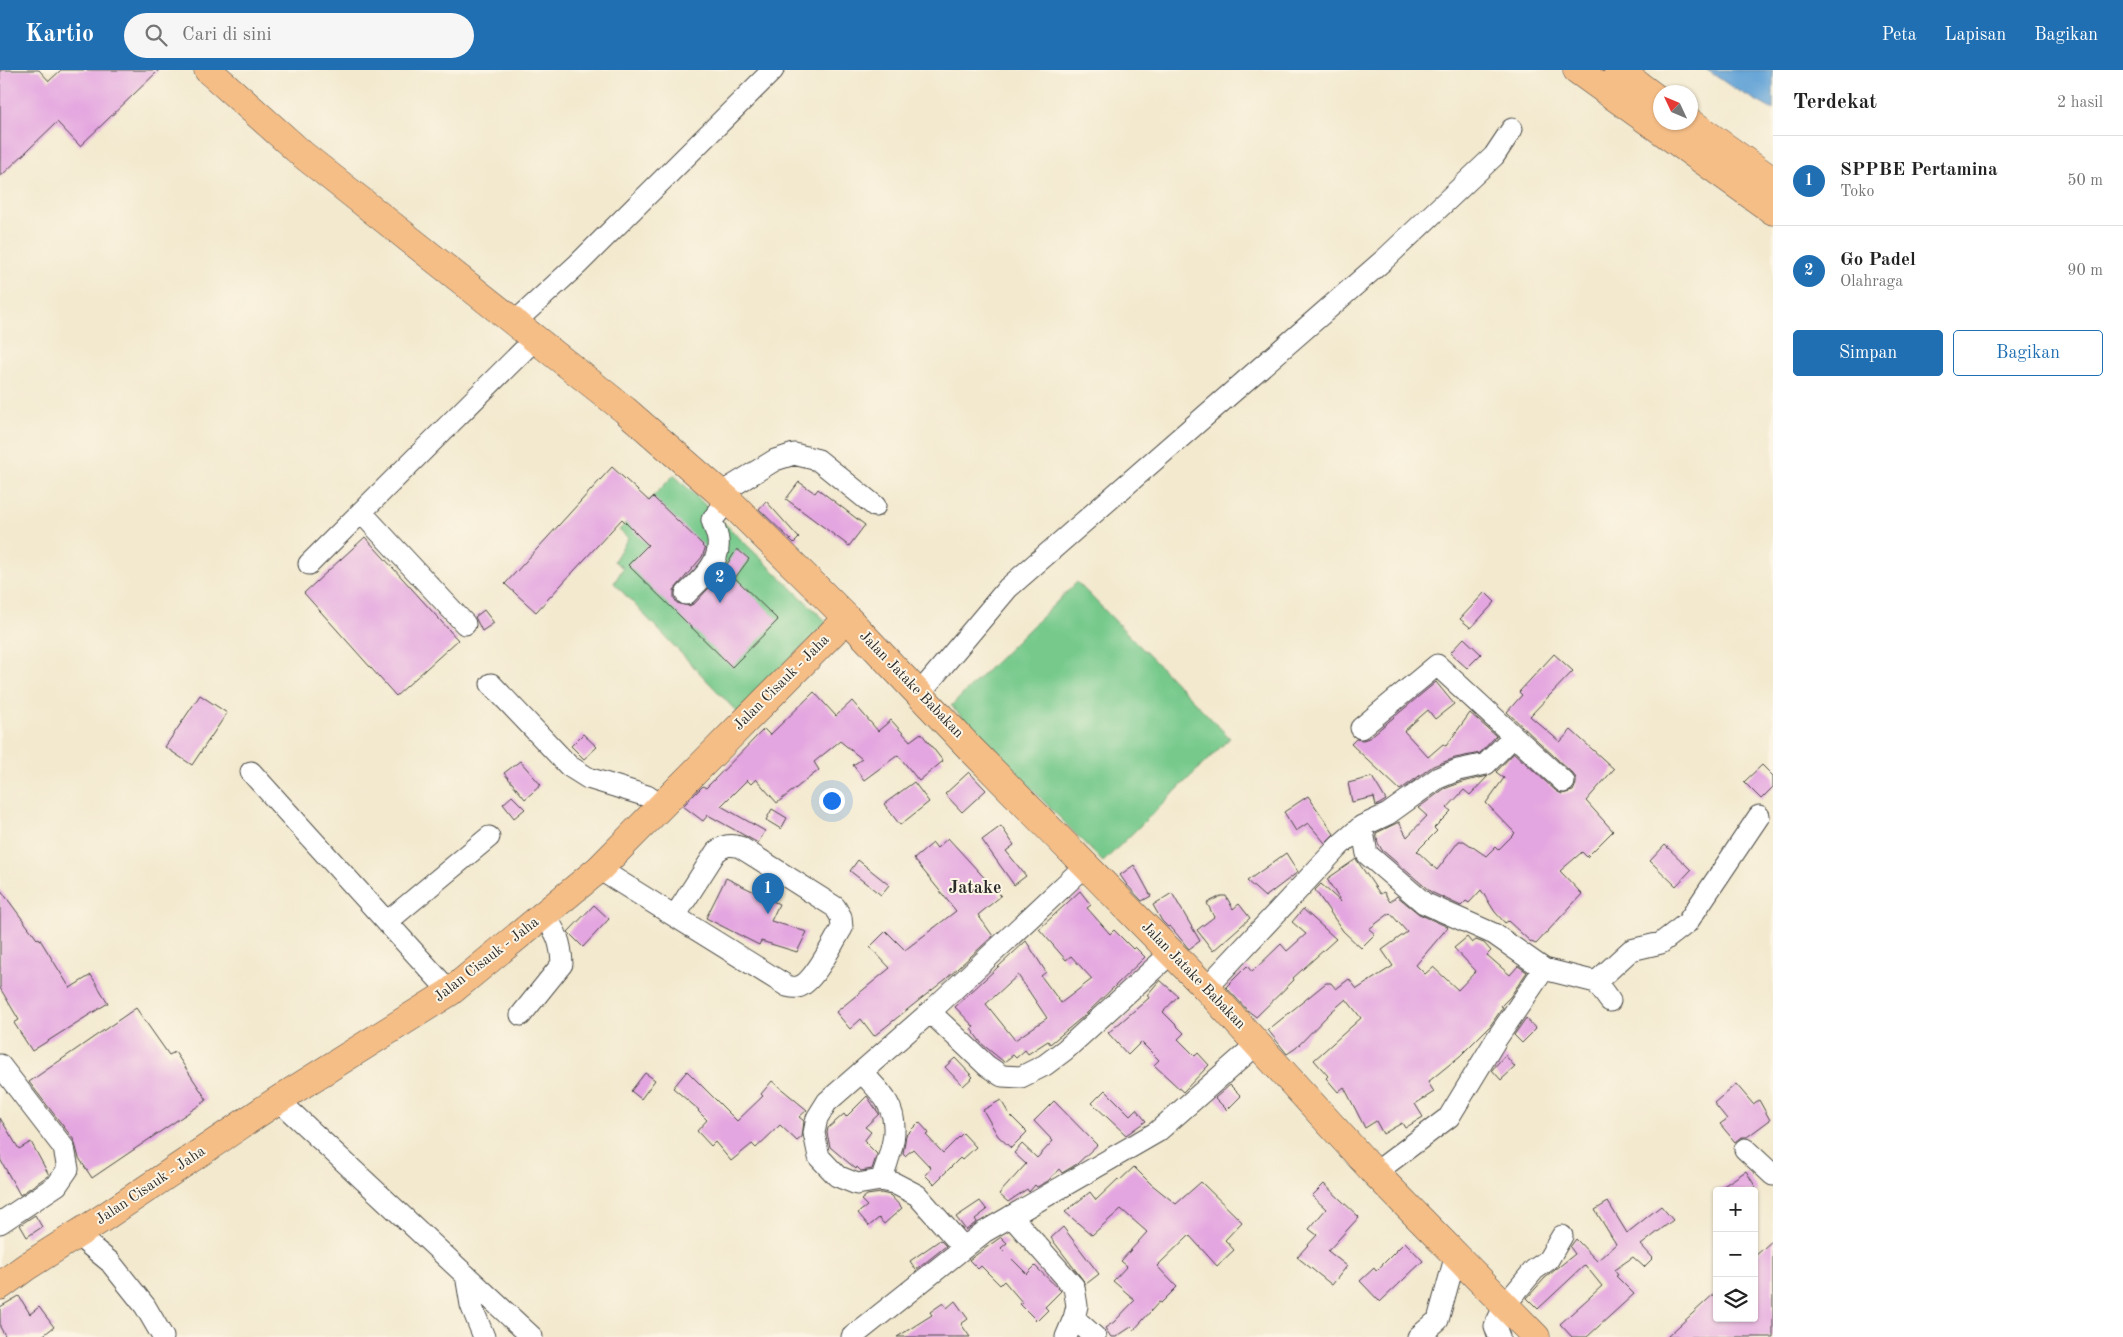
<!DOCTYPE html>
<html lang="id">
<meta charset="utf-8">
<style>
body{margin:0;font-family:"Old Standard TT",serif;background:#f6f6f6;color:#222}
.controls{position:absolute;right:15px;bottom:15px;display:grid;overflow:hidden;border-radius:5px;box-shadow:0 1px 4px #0004}
.controls button{width:45px;height:45px;display:grid;place-items:center;padding:0;border:0;border-bottom:1px solid #e0e0e0;background:#fff;color:#222;font:25px sans-serif}
.compass{position:absolute;left:1653px;top:15px;width:45px;height:45px;border-radius:50%;background:#fff;box-shadow:0 1px 4px #0004;rotate:314deg}
.you{position:absolute;left:831px;top:730px;width:18px;height:18px;margin:-12px;border:4px solid #fff;border-radius:50%;background:#1a73e8;box-shadow:0 0 0 8px #1a73e833}
.badge{display:grid;place-items:center;width:32px;height:32px;border-radius:50%;background:#1f6fb2;color:#fff;font-size:16px;font-weight:700}
.pin{position:absolute;translate:-50% -41px;filter:drop-shadow(0 1px 2px #0008)}
.pin::after{content:'';position:absolute;top:26px;width:18px;height:15px;background:inherit;clip-path:polygon(0 0,100% 0,50% 100%)}
.list{margin:0;padding:0;list-style:none}
h2{display:flex;justify-content:space-between;align-items:center;height:65px;margin:0;padding:0 20px;font-size:21px}
h2 small{font-size:16px;font-weight:400;color:#767676}
.list li{display:grid;grid-template-columns:32px 1fr auto;gap:15px;align-items:center;box-sizing:border-box;height:90px;padding:0 20px;border-top:1px solid #e0e0e0}
.list b{display:block;font-size:19px;white-space:nowrap}
.list p{margin:0;font-size:16px;white-space:nowrap;color:#767676}
.list em{font-size:16px;font-style:normal;color:#767676}
.actions{display:flex;gap:10px;padding:15px 20px}
.actions a{flex:1;padding:11px 0;border:1px solid #1f6fb2;border-radius:5px;text-align:center;font-size:18px;color:#1f6fb2}
.actions .main{background:#1f6fb2;color:#fff}
.icon{flex:none;width:28px;height:28px;fill:none;stroke:currentColor;stroke-width:2;stroke-linecap:round;stroke-linejoin:round}
.map{position:relative;flex:none;width:1773px;height:1267px;overflow:hidden}
header{display:flex;align-items:center;gap:30px;box-sizing:border-box;height:70px;padding:0 25px;background:#1f6fb2;color:#fff}
header strong{font-size:24px}
nav{display:flex;gap:28px;margin-inline-start:auto;font-size:18px}
.search{width:350px;height:45px;background:#f6f6f6;display:flex;align-items:center;gap:12px;box-sizing:border-box;padding:0 18px;border-radius:28px;color:#767676;font-size:19px}
main{display:flex}
aside{flex:1;background:#fff}
.map>svg:first-child{display:block}
.green{fill:#76c98b;stroke:#507a5b}
.water{fill:#65a4d7;stroke:#486881}
.building{fill:#e4a6e0;fill-rule:evenodd}
.lines{fill:none;stroke-linecap:round;stroke-linejoin:round}
.minor-casing{stroke:#494844;stroke-width:23}
.major-casing{stroke:#494844;stroke-width:29}
.highway-casing{stroke:#494844;stroke-width:29}
.minor{stroke:#fff;stroke-width:21}
.major{stroke:#f6be87;stroke-width:28}
.highway{stroke:#f6be87;stroke-width:28}
.labels{text-anchor:middle;dominant-baseline:central;stroke-width:4;stroke-linejoin:round;paint-order:stroke}
.street-label{font-size:15px;fill:#2b2b2b;stroke:#fcf5e5}
.quarter-label{font-size:18px;font-weight:bold;fill:#2b2b2b;stroke:#fcf5e5}
</style>
<header>
<strong>Kartio</strong>
<div class="search"><svg class="icon" aria-label="search" viewBox="0 0 24 24"><circle cx="10" cy="10" r="6"/><path d="M15 15l6 6"/></svg>Cari di sini</div>
<nav><a>Peta</a><a>Lapisan</a><a>Bagikan</a></nav>
</header>
<main>
<div class="map">
<svg width="1773" height="1267" viewBox="0 0 1773 1267">
<rect width="100%" height="100%" fill="#fcf5e5"/>
<filter id="ink" filterUnits="userSpaceOnUse"><feTurbulence type="fractalNoise" baseFrequency=".02" numOctaves="2"/><feDisplacementMap in="SourceGraphic" scale="10" xChannelSelector="R" yChannelSelector="G"/><feConvolveMatrix kernelMatrix="1 2 1 2 8 2 1 2 1" color-interpolation-filters="sRGB"/></filter>
<filter id="wash" filterUnits="userSpaceOnUse"><feTurbulence type="fractalNoise" baseFrequency=".0096" numOctaves="4" result="noise"/><feDisplacementMap in="SourceGraphic" scale="20" xChannelSelector="R" yChannelSelector="G"/><feGaussianBlur stdDeviation="1.12" result="paint"/><feColorMatrix in="noise" values="0 0 0 0 0 0 0 0 0 0 0 0 0 0 0 0 0 1.4 0 .05"/><feComposite in="paint" operator="in"/></filter>
<g filter="url(#wash)">
<rect width="100%" height="100%" fill="#f3e9cf"/>
<path class="green" d="M674 405 827 552 738 643 614 513 623 498 614 491 628 468 619 460Z
M1077 512 1230 668 1103 792 951 636Z"/>
<path class="water" d="M1707 0H1773V40L1732 17Z"/>
<g id="blocks">
<path class="building" d="M0 0H39L49 11 61 0H159L80 76 57 52 0 107Z
M612 397 649 431 653 427 703 475 702 476 705 479 702 487 674 520V528L677 533 689 536 695 533 718 508 737 479 749 489 735 508 778 550 732 597 628 495 648 475 622 449 536 542 505 514Z
M799 412 815 423 818 419 865 455 849 476 786 429Z
M766 431 799 468 794 473 759 439Z
M365 467 458 570 396 626 304 523Z
M1485 522 1495 532 1471 558 1460 549Z
M484 540 494 553 482 561 475 547Z
M1464 568 1481 584 1467 598 1450 583Z
M1554 584 1573 601 1530 646 1560 672 1571 660 1614 699 1586 731 1613 761 1587 787 1582 782 1560 801 1582 824 1536 874 1531 872 1508 851 1505 853 1495 842 1481 820 1469 833 1466 831 1461 836 1431 822 1382 780 1378 773 1376 763 1399 752 1407 767 1427 746 1418 738 1444 719 1462 712 1488 706 1470 725 1464 720 1447 738 1451 741 1434 758 1437 761 1417 781 1437 800 1459 771H1464L1486 786 1495 777 1498 780 1515 763 1486 733 1504 708 1496 702 1514 683 1556 721 1562 724 1573 721 1576 714V708L1572 703 1507 642 1522 625 1519 622Z
M1436 612 1454 634 1435 649 1428 640 1404 661 1428 687 1443 674 1446 676 1470 643 1496 666 1480 683 1455 688 1433 696 1400 720 1351 674 1356 669 1363 670 1369 668Z
M814 622 836 646 852 631 878 661 891 650 910 671 921 663 943 691 919 711 898 685 864 710 853 695 862 689 840 671 814 692 819 700 777 733 756 709 751 714 747 710 721 736 765 761 758 773 708 745 703 751 683 736 703 716 706 718 764 659 770 665Z
M200 625 227 643 192 695 165 677Z
M583 664 597 677 584 689 571 676Z
M520 691 541 715 525 729 504 703Z
M1762 695 1773 706V717L1761 729 1744 712Z
M969 702 986 720 962 742 945 724Z
M1372 707 1386 730 1376 736 1374 727 1352 732 1348 713Z
M914 712 929 732 900 755 884 734Z
M512 726 525 739 514 748 503 734Z
M1308 726 1334 764 1325 773 1308 753 1296 761 1284 742Z
M772 739 787 748 781 759 766 750Z
M1001 756 1014 775 1006 781 1026 806 1014 815 982 770Z
M948 768 1001 826 978 845 993 866 946 909 874 966 861 949 850 959 836 942 890 898 870 877 886 861 905 880 956 841 914 789 933 773 937 778Z
M1665 775 1691 800 1676 816 1650 791Z
M1286 783 1298 802 1265 827 1247 811Z
M1356 789 1380 824 1384 822 1390 832 1397 826 1419 844 1448 857 1416 895 1425 904 1433 897 1458 920 1476 901 1454 878 1467 867 1472 873 1476 870 1484 873 1491 881 1487 885 1510 905 1518 896 1527 902 1510 927 1501 936 1503 937 1490 956 1460 986 1428 1012 1434 1022 1415 1034 1423 1047 1405 1058 1402 1053 1383 1064 1376 1051 1365 1058 1344 1017 1338 1022 1326 1008 1328 1006 1314 990 1361 948 1346 929 1331 942 1296 978 1287 984 1268 960 1326 913H1331L1336 919 1349 909 1357 919 1393 896 1382 880 1407 862 1390 843 1369 859 1375 864 1361 878 1343 861 1315 820 1321 814 1341 832 1327 809Z
M858 790 889 815 881 825 850 801Z
M1134 795 1151 826 1142 831 1127 815 1120 805Z
M726 808 779 834 771 851 807 862 797 882 761 871 759 875 706 848Z
M0 819 37 869 39 868 70 918 91 905 108 933 32 981 14 953 19 950 0 918Z
M1080 821 1091 835 1087 838 1110 864 1114 860 1133 879 1135 877 1145 887 1085 945 1050 974 1048 971 1028 984 1025 980 1016 988 1013 985 1004 992 982 974 971 959 974 957 955 937 1026 871 1046 902 1041 906 1061 933 1092 909 1071 886 1066 890 1039 859ZM1018 905 1047 948 1015 970 986 934Z
M1172 823 1200 871 1189 879 1170 856 1168 857 1162 851 1153 835Z
M1221 826H1226L1233 839 1239 834 1250 848 1213 881 1197 860 1214 847 1207 833Z
M594 835 609 849 583 877 568 862Z
M1303 839 1336 869 1293 908 1294 910 1256 947 1247 940 1226 917 1247 896 1252 902 1281 874 1287 881 1306 864 1292 852Z
M1160 910 1178 926 1163 942 1184 963 1178 969 1195 986 1198 983 1209 995 1183 1022 1154 995 1159 990 1141 972 1128 985 1108 963 1149 928 1147 925Z
M136 938 169 985 175 982 207 1030 92 1108 79 1088 74 1070 29 1012Z
M1526 948 1536 959 1522 973 1514 965Z
M1505 985 1515 997 1501 1010 1492 1000Z
M955 988 973 1007 963 1016 945 997Z
M687 1001 737 1051 763 1026 761 1024 772 1011 807 1040 799 1047 804 1051 802 1067 797 1071 780 1055 756 1078 752 1074 731 1091 715 1072 711 1076 697 1061 707 1050 698 1041 699 1040 673 1018Z
M645 1003 655 1010 641 1029 631 1021Z
M1736 1014 1753 1034 1759 1030 1770 1050 1747 1067H1741L1735 1072 1720 1054 1727 1049 1714 1033Z
M1230 1015 1241 1026 1227 1040 1215 1028Z
M1105 1020 1130 1045 1136 1039 1146 1051 1126 1065 1092 1033Z
M867 1026 879 1044 865 1057 871 1062 864 1071 877 1084 872 1099 861 1101 857 1097 856 1099 830 1077 827 1063 828 1058 844 1044 846 1047Z
M1001 1030 1009 1044 1027 1062 1011 1078 998 1066 983 1040Z
M1054 1031 1097 1075 1077 1094 1062 1103 1059 1099 1048 1111 1037 1117 1035 1115 1029 1122 1027 1119 1008 1132 999 1124 1026 1094 1014 1083 1022 1074 1037 1088 1053 1071 1034 1051Z
M0 1048 19 1079 31 1072 49 1105 20 1125 0 1089Z
M919 1052 929 1063 926 1065 943 1083 963 1063 976 1077 962 1090 960 1088 934 1114 925 1105 931 1098 913 1079 905 1086 903 1084 906 1065Z
M1134 1097 1151 1114 1176 1134 1201 1112 1242 1152 1225 1170 1234 1180 1217 1196 1189 1165 1157 1196 1177 1217 1161 1233 1159 1232 1134 1260 1131 1257 1116 1267H1111L1105 1258 1114 1252 1135 1230 1113 1211 1127 1196 1121 1191 1147 1162 1121 1139 1092 1165 1065 1142 1090 1122 1096 1130 1118 1109 1119 1111Z
M1746 1101 1758 1121H1716Z
M1324 1114 1359 1147 1328 1181 1347 1196 1332 1215 1297 1187 1317 1165 1309 1159 1326 1139 1312 1126Z
M881 1123 890 1125 902 1138 884 1154 879 1148 869 1156 858 1143 867 1136 861 1130 867 1125Z
M980 1131 987 1140 975 1149 977 1152 966 1160 956 1147Z
M1608 1132 1627 1163 1661 1136 1673 1150 1641 1175 1653 1188 1644 1197 1633 1187 1614 1200 1618 1205 1616 1206 1634 1224 1587 1267H1572L1560 1254 1602 1216 1585 1195 1538 1239 1527 1228 1545 1208 1575 1184 1570 1177 1576 1169 1597 1191 1616 1174 1595 1140Z
M35 1145 42 1157 27 1167 20 1155Z
M1063 1157 1099 1204 1086 1214 1051 1168Z
M1001 1167 1007 1173 1001 1178 1027 1204 1035 1196 1061 1221 1045 1237 1048 1240 1037 1251 1020 1234 1022 1232 1004 1211 1000 1215 981 1196 978 1199 969 1190Z
M940 1170 946 1176 916 1200 910 1191Z
M1773 1170V1267H1667L1717 1221V1248H1754V1187Z
M1405 1172 1423 1191 1380 1232 1360 1211 1374 1198 1376 1201Z
M19 1226 30 1244 39 1237 54 1257 41 1267H6L0 1257V1237Z
M955 1231 968 1249 961 1254 970 1267H897L932 1245 930 1242 943 1233 947 1238Z"/>
</g>
</g>
<g filter="url(#ink)">
<use href="#blocks" fill-opacity="0" stroke="#494844" stroke-width="1"/>
<g class="lines">
<defs>
<path id="minor" d="M515 252 578 194 773 0
M721 423 775 390 794 384 818 390 875 436
M361 442 465 554
M309 494 536 268
M686 524C701 509 721 493 718 470 717 463 714 457 712 450L728 430
M491 614 569 696 588 708 647 726 660 735
M919 624 1008 518 1385 189 1494 86 1512 59
M1361 658 1437 595 1564 712
M251 702 450 922
M1362 756 1367 784 1424 833 1494 864 1544 899 1596 912 1631 880 1661 873 1687 853 1759 746
M599 799C661 838 724 877 787 916 791 917 794 918 798 917 814 913 833 872 842 858L841 847 835 837 740 777C730 774 724 775 716 782L675 846
M387 852 489 767
M1596 912 1610 931
M1206 918 1340 775 1362 756 1388 744 1438 708 1458 700 1486 694 1514 666
M930 942 987 996 1002 1006 1021 1007 1045 995 1065 980 1171 883
M521 945 562 894C561 872 557 863 544 845
M0 995 64 1078 68 1099 57 1115 0 1153
M862 1002C870 1012 881 1021 887 1032 902 1057 890 1085 881 1110
M278 1030 532 1267
M1745 1079 1773 1105
M1375 1103 1449 1047 1497 968 1544 899
M1011 1146 1074 1217 1077 1236 1074 1248
M76 1164 110 1192 145 1236 163 1267
M964 1178 917 1125 894 1113 881 1110 857 1114 837 1106 819 1087 814 1063 817 1048 827 1032 930 942 1085 796
M466 1205 471 1235 484 1267
M852 1267 984 1162 1157 1062 1257 974
M1066 1267 1074 1248 1095 1267
M1418 1267 1438 1250 1455 1188
M1499 1267 1495 1256 1505 1235 1534 1200 1548 1190 1562 1166"/>
<path id="major" d="M208 0 302 84 625 340 728 430 847 548 969 677 1206 918 1375 1103 1536 1267
M0 1216 26 1197 103 1148 278 1030 450 922 599 799 847 548"/>
<path id="highway" d="M1577 0 1773 141
M1618 0 1660 31
M1690 52 1773 111"/>
</defs>
<use href="#minor" class="minor-casing"/>
<use href="#major" class="major-casing"/>
<use href="#highway" class="highway-casing"/>
<use href="#minor" class="minor"/>
<use href="#major" class="major"/>
<use href="#highway" class="highway"/>
</g>
</g>
<g class="labels">
<g class="street-label">
<text transform="translate(782 613) rotate(-45)">Jalan Cisauk - Jaha</text>
<text transform="translate(911 615) rotate(46)">Jalan Jatake Babakan</text>
<text transform="translate(487 890) rotate(-38)">Jalan Cisauk - Jaha</text>
<text transform="translate(1193 906) rotate(46)">Jalan Jatake Babakan</text>
<text transform="translate(151 1116) rotate(-34)">Jalan Cisauk - Jaha</text>
</g>
<g class="quarter-label">
<text x="975" y="818">Jatake</text>
</g>
</g>
</svg>
<div class="controls">
<button>+</button>
<button>−</button>
<button><svg class="icon" aria-label="layers" viewBox="0 0 24 24"><path d="M12 4l9 5-9 5-9-5zM3 14l9 5 9-5"/></svg></button>
</div>
<svg class="compass" viewBox="-18 -18 36 36"><path d="M0-13l5 13h-10z" fill="#e53935"/><path d="M0 13l5-13h-10z" fill="#767676"/></svg>
<div class="you"></div>
<div class="pin badge" style="left:768px;top:844px">1</div>
<div class="pin badge" style="left:720px;top:533px">2</div>
</div>
<aside>
<h2>Terdekat<small>2 hasil</small></h2>
<ul class="list">
<li><span class="badge">1</span><div><b>SPPBE Pertamina</b><p>Toko</p></div><em>50 m</em></li>
<li><span class="badge">2</span><div><b>Go Padel</b><p>Olahraga</p></div><em>90 m</em></li>
</ul>
<div class="actions"><a class="main">Simpan</a><a>Bagikan</a></div>
</aside>
</main>
